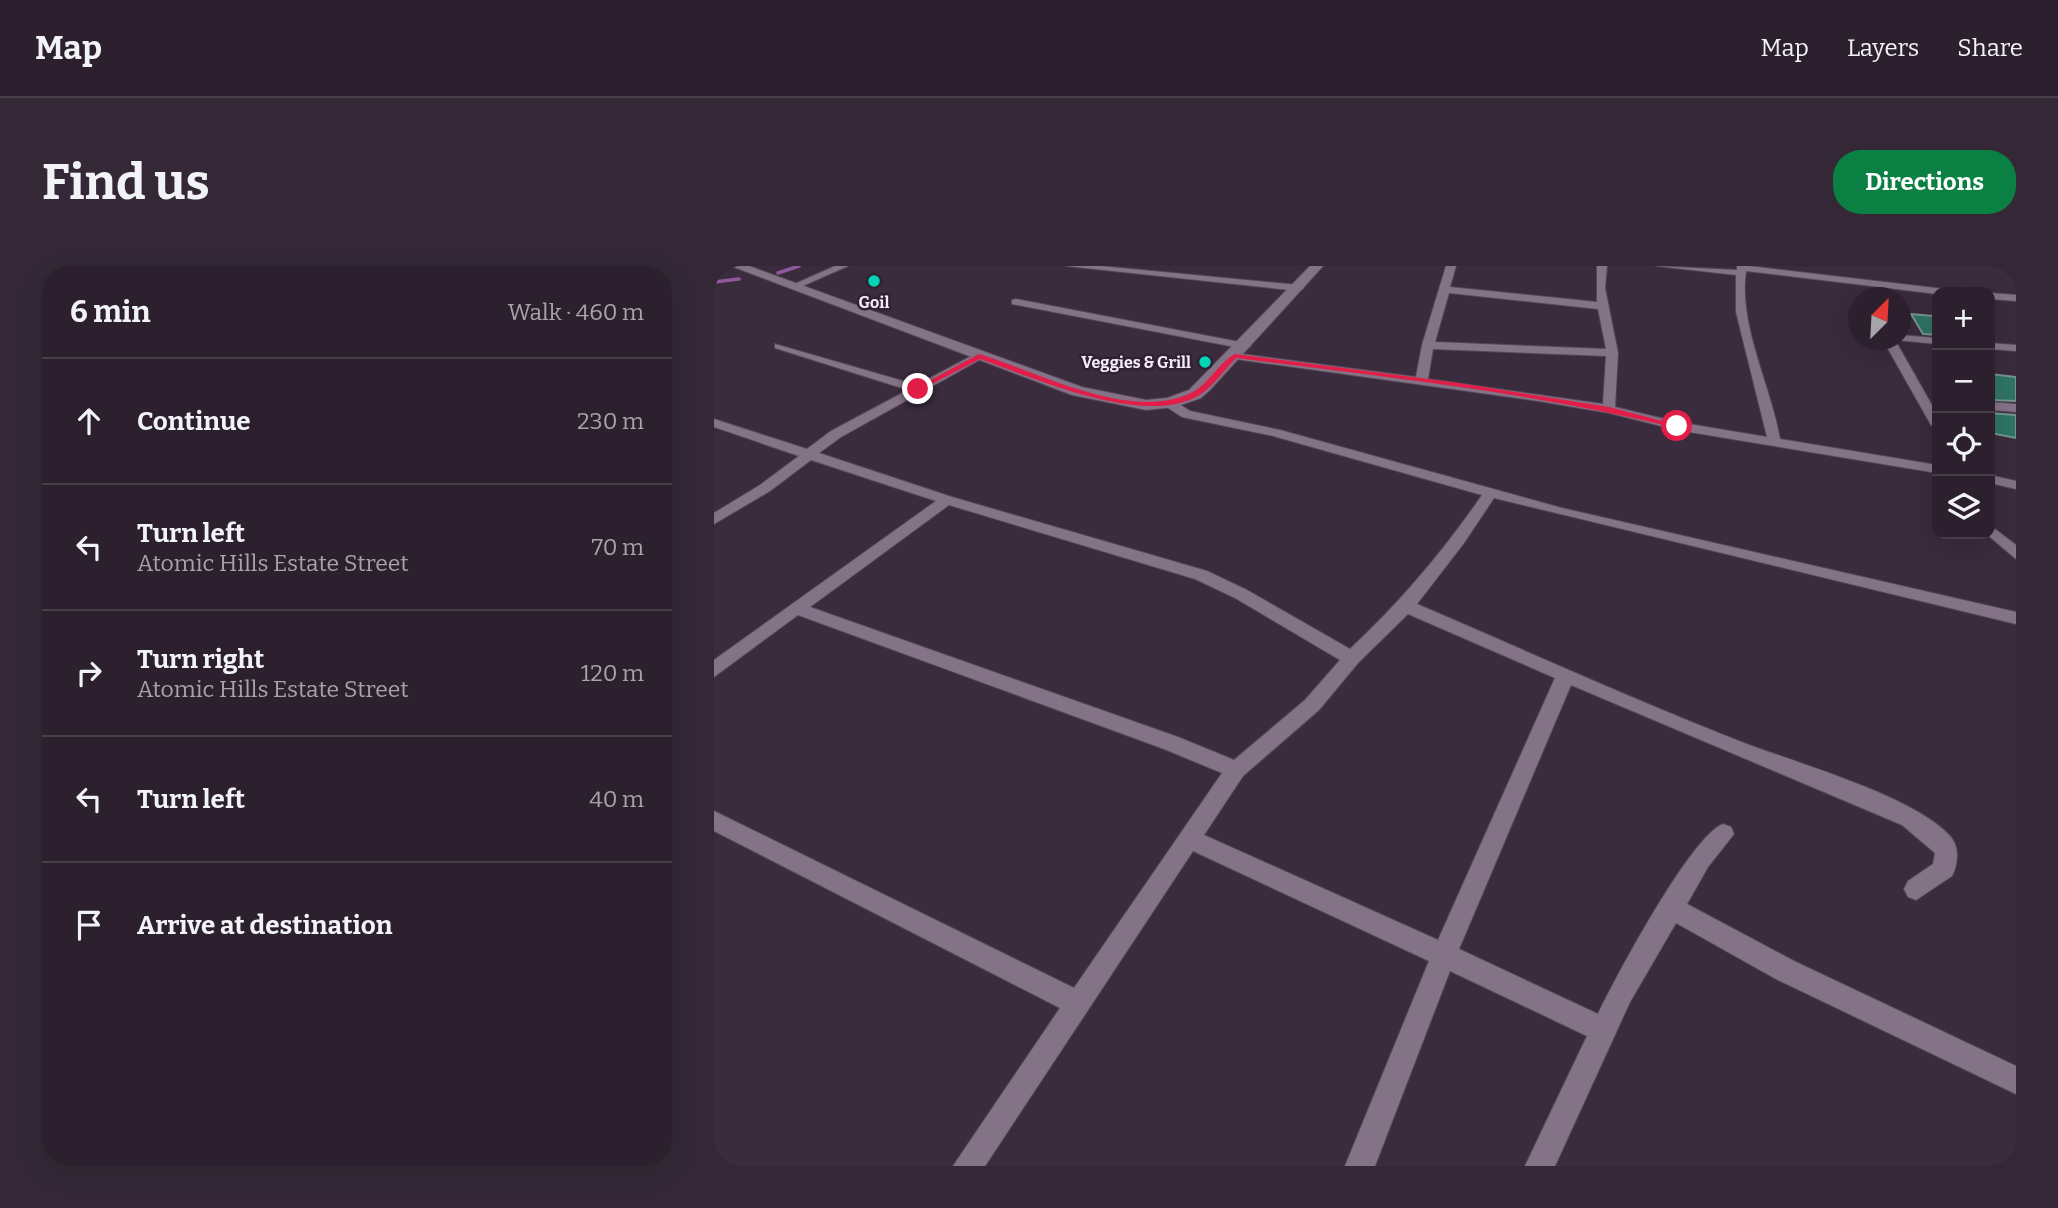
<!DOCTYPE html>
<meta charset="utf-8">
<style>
body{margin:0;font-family:Bitter,serif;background:#342836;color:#f1f3f6}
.controls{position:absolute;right:21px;top:21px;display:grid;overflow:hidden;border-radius:14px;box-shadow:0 7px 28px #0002}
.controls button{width:63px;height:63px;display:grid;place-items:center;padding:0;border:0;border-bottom:2px solid #483e4a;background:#2c202e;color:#f1f3f6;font:35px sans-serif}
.compass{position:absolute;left:1134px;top:21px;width:63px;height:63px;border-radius:50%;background:#2c202e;box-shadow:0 7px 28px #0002;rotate:24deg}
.stop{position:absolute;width:21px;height:21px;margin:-16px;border:5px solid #e11d48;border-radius:50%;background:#fff}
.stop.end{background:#e11d48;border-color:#fff;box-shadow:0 2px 7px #0008}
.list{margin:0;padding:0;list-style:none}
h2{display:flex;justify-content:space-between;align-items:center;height:91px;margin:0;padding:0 28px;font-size:30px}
h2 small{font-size:23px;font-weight:400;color:#a6a3aa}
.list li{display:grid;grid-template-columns:46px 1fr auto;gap:21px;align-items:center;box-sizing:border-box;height:126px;padding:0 28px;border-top:2px solid #483e4a}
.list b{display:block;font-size:26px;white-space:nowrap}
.list p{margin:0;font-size:23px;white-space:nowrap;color:#a6a3aa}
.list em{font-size:23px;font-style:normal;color:#a6a3aa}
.icon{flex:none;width:38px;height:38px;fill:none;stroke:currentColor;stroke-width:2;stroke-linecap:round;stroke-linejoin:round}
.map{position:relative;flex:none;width:1302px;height:900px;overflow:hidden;border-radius:28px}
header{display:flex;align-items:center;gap:42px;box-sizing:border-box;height:98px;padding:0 35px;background:#2c202e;border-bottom:2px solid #483e4a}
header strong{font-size:33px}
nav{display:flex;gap:38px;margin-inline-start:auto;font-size:24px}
.intro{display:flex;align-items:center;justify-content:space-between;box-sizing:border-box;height:168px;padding:0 42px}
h1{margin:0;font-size:49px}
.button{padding:18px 32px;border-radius:28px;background:#0b8043;color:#fff;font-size:24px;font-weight:700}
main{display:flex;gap:42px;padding:0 42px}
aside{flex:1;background:#2c202e;border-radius:28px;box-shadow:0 7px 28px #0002}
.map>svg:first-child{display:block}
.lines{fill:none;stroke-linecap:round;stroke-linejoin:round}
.stream{stroke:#91589d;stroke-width:3.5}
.building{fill:#2f7466;stroke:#76958d;stroke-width:2}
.street-casing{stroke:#544757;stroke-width:2}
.secondary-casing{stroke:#544757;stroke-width:2}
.street{fill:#847387;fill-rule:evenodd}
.secondary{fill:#847387;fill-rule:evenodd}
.route{fill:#e11d48}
.poi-dot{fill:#02d5b6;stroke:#302133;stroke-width:2.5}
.labels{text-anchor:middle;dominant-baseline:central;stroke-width:5;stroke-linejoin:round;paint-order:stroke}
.far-poi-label{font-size:16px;font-weight:bold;fill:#f6ecf8;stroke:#302133}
</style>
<header>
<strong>Map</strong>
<nav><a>Map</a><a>Layers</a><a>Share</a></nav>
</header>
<div class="intro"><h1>Find us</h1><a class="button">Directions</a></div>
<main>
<aside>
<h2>6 min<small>Walk · 460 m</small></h2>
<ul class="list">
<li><svg class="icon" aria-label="ahead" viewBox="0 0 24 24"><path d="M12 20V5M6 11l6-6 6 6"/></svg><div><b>Continue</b></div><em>230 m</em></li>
<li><svg class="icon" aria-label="left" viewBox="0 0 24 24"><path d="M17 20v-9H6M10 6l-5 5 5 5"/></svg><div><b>Turn left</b><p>Atomic Hills Estate Street</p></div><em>70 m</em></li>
<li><svg class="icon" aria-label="right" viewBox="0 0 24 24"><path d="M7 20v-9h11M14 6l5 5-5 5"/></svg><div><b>Turn right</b><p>Atomic Hills Estate Street</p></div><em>120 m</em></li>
<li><svg class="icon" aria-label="left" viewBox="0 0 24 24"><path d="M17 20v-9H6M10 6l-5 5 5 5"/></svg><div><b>Turn left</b></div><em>40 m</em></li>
<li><svg class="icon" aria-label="arrive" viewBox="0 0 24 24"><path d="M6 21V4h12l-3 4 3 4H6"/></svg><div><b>Arrive at destination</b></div></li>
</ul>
</aside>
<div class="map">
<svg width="1302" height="900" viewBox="0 0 1302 900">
<rect width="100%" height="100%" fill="#3a2b3d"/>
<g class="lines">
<path class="stream" d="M64 7 85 0
M0 16 25 13"/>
</g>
<path class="building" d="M1197 48 1219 50 1223 56V69L1209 68Z
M1276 108 1302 111V135L1276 134Z
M1276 147 1302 149V172L1276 167Z"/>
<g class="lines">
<defs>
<path id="street" d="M121 0H134L84 22 76 20Z
M352 0H387L585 19 590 22 585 25Z
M732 0H742L736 21 883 36V0H893L891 22 904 87 901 141 963 156 1053 171 1022 46V9L942 0 1023 4V0H1035L1239 24 1240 26 1223 28 1032 5C1024 59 1057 120 1066 173L1223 199V207L963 164 895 147 824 135 521 93 515 90 521 87 702 111 708 79ZM735 27 884 43 892 83 721 76ZM719 83 892 90 889 138 714 113Z
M1276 27 1302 29V35L1276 33Z
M302 33 531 77 537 80 531 83 298 38V34Z
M1186 69 1223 72V78L1182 74H1186Z
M1169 74H1181L1223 148V163L1217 159Z
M1276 77 1302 79V85L1276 83Z
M61 78 203 119 261 88H269V92L127 171 105 187 238 231 493 305 533 324 636 383C686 336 729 286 768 229L559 170 468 151 451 140V134H459L476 145 566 164 848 242 1302 346V358L780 232 750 277 703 338C810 384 916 432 1025 475 1078 496 1199 529 1236 570 1246 581 1244 598 1238 610L1202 634 1194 631 1190 623 1194 615 1219 598 1221 587 1188 559 857 419 745 683 884 748C901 712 977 570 1009 558L1017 561 1020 568 994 601 973 638 1080 695 1302 800V828L1062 713 962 657 916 736 841 900H811L873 770 736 705 661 900H631L715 695 479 585 271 900H239L346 742 0 565V545L360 722 508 507 450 483 84 349 0 411V394L222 235 97 194 56 225 0 258V247L46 219 85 190 0 161V153L93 183 117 165 194 124 61 82ZM235 239 481 313 521 332 626 394 591 434 520 494 464 471 96 341ZM694 348 841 412 724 674 490 569 529 510 605 444 644 397Z
M1276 136 1302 138V146L1276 144Z
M1276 209 1302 215V223L1276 217Z
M1281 263 1302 279V293L1276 271 1273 268Z"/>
<path id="secondary" d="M17 0H35L368 121 432 134 453 132 475 124 596 0H609L496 124 487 132 461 141 432 144 358 129Z"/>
</defs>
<use href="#street" class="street-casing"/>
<use href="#secondary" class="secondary-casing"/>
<use href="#street" class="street"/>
<use href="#secondary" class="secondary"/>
</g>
<path class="route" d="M265 88C325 106 416 156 477 127 494 119 504 97 521 88L745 117 895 141 967 160 963 162C818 126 670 111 522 92 511 103 498 122 484 130 429 161 321 112 266 93L206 124 200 123Z"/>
<g class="poi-dot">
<circle cx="160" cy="15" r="7"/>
<circle cx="491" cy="96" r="7"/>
</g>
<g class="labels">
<g class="far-poi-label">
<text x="160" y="36">Goil</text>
<text x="477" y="96" text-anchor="end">Veggies &amp; Grill</text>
</g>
</g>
</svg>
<div class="controls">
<button>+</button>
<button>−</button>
<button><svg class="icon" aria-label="locate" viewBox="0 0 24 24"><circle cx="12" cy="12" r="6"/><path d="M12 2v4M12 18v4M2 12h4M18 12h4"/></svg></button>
<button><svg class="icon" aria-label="layers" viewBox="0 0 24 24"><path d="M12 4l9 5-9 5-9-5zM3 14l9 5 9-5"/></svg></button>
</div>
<svg class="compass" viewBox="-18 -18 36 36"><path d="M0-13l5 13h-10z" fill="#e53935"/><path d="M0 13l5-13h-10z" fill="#a6a3aa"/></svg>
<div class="stop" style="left:963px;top:160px"></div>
<div class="stop end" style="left:204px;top:123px"></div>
</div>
</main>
